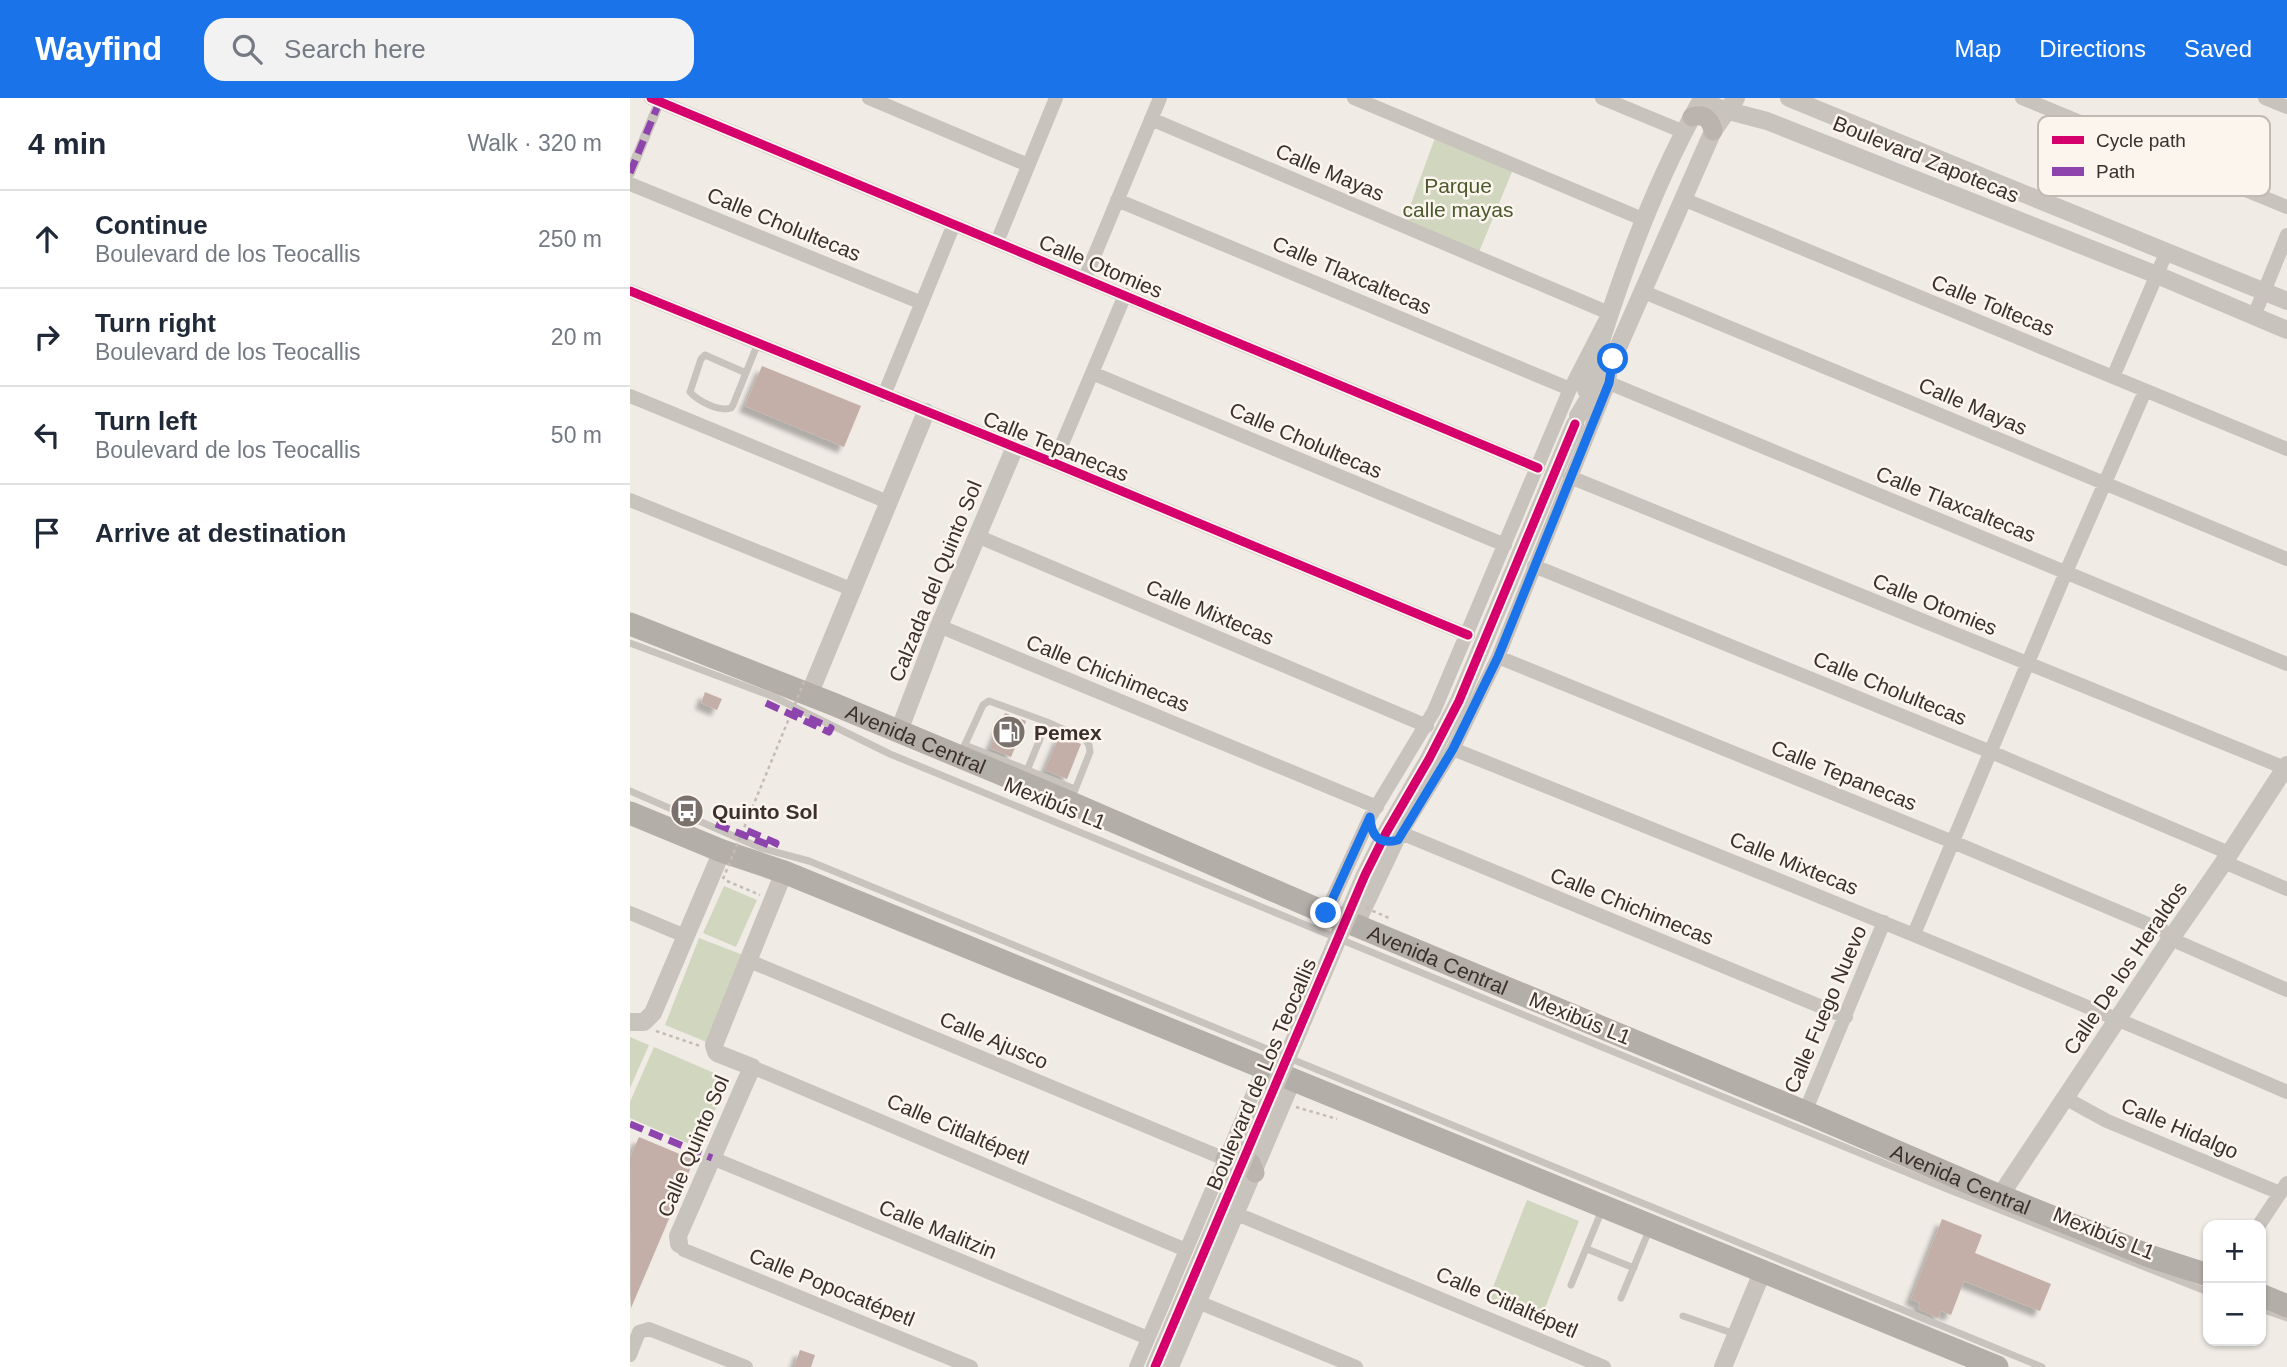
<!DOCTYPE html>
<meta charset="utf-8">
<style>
body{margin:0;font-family:Arial,sans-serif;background:#f2f2f3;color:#1f2937}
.controls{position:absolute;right:21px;bottom:21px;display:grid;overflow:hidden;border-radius:14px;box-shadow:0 2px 5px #0004}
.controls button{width:63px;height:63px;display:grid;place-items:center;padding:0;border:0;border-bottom:2px solid #e0e1e3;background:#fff;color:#1f2937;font:35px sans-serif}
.stop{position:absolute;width:21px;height:21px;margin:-16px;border:5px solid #1a73e8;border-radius:50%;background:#fff}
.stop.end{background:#1a73e8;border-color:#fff;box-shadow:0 2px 7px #0008}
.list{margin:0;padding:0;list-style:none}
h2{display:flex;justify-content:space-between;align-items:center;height:91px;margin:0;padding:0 28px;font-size:30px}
h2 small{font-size:23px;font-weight:400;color:#747a83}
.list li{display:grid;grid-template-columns:46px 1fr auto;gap:21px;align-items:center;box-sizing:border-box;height:98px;padding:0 28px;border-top:2px solid #e0e1e3}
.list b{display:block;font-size:26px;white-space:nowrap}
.list p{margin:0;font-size:23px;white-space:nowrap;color:#747a83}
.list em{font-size:23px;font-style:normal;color:#747a83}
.icon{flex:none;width:38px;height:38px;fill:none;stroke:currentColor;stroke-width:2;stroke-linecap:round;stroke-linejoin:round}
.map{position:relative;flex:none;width:1657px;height:1269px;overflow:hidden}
header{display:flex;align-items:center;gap:42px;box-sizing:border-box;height:98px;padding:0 35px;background:#1a73e8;color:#fff}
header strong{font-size:33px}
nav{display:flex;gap:38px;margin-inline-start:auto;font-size:24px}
.search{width:490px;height:63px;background:#f2f2f3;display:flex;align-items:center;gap:18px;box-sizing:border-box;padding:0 24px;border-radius:21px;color:#747a83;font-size:26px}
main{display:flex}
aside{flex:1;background:#fff}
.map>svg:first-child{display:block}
.green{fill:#d1d6bf}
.building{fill:#c3afa7;filter:url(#shadow)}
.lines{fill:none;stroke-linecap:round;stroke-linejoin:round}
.path{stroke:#c2bbb6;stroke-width:2.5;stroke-dasharray:3.5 3.5;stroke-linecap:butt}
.service{stroke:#c9c3be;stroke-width:7}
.pedestrian{stroke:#c9c3be;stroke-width:10}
.minor{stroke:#c9c3be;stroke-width:14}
.tertiary{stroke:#c9c3be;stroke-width:18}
.secondary{stroke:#bab3ae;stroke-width:19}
.trunk{stroke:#b4aea8;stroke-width:23}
.path-bridge{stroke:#c2bbb6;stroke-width:2.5;stroke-dasharray:3.5 3.5;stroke-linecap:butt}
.tertiary-bridge{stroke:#c9c3be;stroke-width:18}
.quiet{stroke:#8e44ad;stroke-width:7;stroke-dasharray:14 7;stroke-linecap:butt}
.cycleway-casing{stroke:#fbf5ee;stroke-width:13}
.cycleway{stroke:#d6006c;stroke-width:9}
.route{stroke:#1a73e8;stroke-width:9}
.labels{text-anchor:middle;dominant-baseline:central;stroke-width:5;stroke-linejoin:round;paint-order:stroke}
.street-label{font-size:21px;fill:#3b302b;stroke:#fbf5ee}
.park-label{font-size:21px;fill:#4a5a2e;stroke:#fbf5ee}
.poi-label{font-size:21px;font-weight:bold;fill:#3b302b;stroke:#fbf5ee;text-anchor:start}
.key{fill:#fbf5ee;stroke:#c1bab4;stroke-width:2}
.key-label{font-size:19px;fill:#3b302b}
</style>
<header>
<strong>Wayfind</strong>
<div class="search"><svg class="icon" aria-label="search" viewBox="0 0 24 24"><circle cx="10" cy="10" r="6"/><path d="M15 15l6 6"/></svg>Search here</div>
<nav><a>Map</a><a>Directions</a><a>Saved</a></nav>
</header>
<main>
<aside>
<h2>4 min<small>Walk · 320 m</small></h2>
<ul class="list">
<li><svg class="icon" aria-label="ahead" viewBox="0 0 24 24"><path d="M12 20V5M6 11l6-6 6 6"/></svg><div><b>Continue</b><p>Boulevard de los Teocallis</p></div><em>250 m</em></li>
<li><svg class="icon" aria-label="right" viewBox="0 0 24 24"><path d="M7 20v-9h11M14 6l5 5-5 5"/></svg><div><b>Turn right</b><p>Boulevard de los Teocallis</p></div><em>20 m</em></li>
<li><svg class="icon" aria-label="left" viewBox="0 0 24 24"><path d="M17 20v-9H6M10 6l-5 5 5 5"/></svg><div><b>Turn left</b><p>Boulevard de los Teocallis</p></div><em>50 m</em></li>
<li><svg class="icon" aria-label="arrive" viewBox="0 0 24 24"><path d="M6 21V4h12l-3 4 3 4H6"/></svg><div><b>Arrive at destination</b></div></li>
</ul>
</aside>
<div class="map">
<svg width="1657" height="1269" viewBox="0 0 1657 1269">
<defs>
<filter id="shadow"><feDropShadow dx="-6" dy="6" stdDeviation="2" flood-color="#0004"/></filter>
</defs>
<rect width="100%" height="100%" fill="#f0ebe5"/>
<path class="green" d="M805 40 884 69 849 154 775 122Z
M94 788 127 802 106 849 73 835Z
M69 840 113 857 79 945 35 927Z
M0 939 19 947 0 990Z
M24 949 98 981 69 1050 0 1020V1004Z
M897 1102 949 1123 910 1223 858 1202Z"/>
<path class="building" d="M132 268 231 308 214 349 115 308Z
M75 594 92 601 87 612 71 605Z
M375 615 396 623 381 659 360 650Z
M430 637 451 646 437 681 415 672Z
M9 1039 64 1062 1 1210 0 1059Z
M1312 1121 1352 1137 1345 1155 1421 1186 1410 1213 1334 1183 1321 1217 1311 1213 1308 1220 1288 1211 1290 1205 1281 1201Z
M170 1252 185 1257 181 1269H164Z"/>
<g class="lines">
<path class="path" d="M97 783 130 797
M26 933 70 948
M666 1009 707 1021"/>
<path class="service" d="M116 275 75 257 71 261 60 294C68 303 89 314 101 310L103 307 128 245
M0 545 144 599 260 656 1317 1091 1578 1194
M335 647 445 691
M331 655 353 607 359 603 417 624 455 641 459 647 460 654 441 702
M396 675 417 624
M0 693 131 750 179 763 201 772 1412 1269
M957 1151 1004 1170
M941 1187 972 1112
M991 1200 1020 1130
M1631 1211 1657 1220
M1053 1218 1105 1236"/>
<path class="pedestrian" d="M0 75 31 0"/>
<path class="minor" d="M21 0 908 370
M239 0 398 67
M724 0 1015 122
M972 0 1054 34
M1392 0 1657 109
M1635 0 1657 9
M521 21 979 215 940 291 804 613 740 719 696 815
M0 86 292 205
M1053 101 1657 351
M487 102 940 291
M367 144 426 0
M455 180 530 0
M0 193 424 365 838 537
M1014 194 1657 461
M1624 218 1657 137
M462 275 875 447
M1483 279 1537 153
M979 285 1657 566
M254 297 324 126
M0 298 258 404
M424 365 495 197
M940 379 1655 670
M0 402 221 491
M347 438 797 628
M904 468 1361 654 1599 755
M309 528 747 709
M868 559 1323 744 1532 832 1550 845 1657 892
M823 651C1102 763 1381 874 1657 994
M771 735 1216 919
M1594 764 1657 791
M0 815 55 838
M727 828 771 735 823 651 868 559 979 285 980 277
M1284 836 1436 474 1515 293
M117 862 595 1061
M122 969 556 1152
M1435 1000 1477 1023 1650 1095
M1175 1014 1254 824
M82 1060 518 1240
M607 1116 974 1269
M1629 1127 1657 1085
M49 1146 54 1152 341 1269
M568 1204 726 1269
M0 1257 9 1234 19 1231 116 1269
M506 1269 634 970
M542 1269 664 983"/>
<path class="tertiary" d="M1074 0 1078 5 1091 11 1137 23 1527 177 1657 232
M1159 0 1657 203
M956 292C985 194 1019 96 1069 6
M948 318 983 261 1083 33 1106 0
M179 597 296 314
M269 633 309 528 385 349
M0 924H14L23 915 92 753
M1370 1098 1542 839 1594 764 1657 667
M49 1146 48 1138 122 969 89 956 86 954 84 947 154 774
M1093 1269 1133 1172"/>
<path class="secondary" d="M1062 19C1073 15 1081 21 1083 33
M595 1061 605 1057 621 1065 625 1075"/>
<g class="trunk">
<path id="s1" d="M0 526 203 606 439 704 696 815 1175 1014 1370 1098 1522 1159 1578 1177"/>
<path d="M0 715 92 753 154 774 1367 1269"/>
<path d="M1631 1197 1657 1208"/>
</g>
<path class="path-bridge" d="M93 781 174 584
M736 810 759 820"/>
<path class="tertiary-bridge" d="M525 1269 735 777 756 735 799 661 829 603 945 326"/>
<path class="quiet" d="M0 75 31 0
M136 605 199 634 201 630 162 612
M86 726 144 749 146 745 113 731
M0 1026 82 1060"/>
<defs>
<path id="cycleway" d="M21 0 908 370
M0 193 424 365 838 537
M525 1269 735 777 756 735 799 661 829 603 945 326"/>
</defs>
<use href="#cycleway" class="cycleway-casing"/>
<use href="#cycleway" class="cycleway"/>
</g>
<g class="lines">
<path class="route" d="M696 815 740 719C741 738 749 747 768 742L823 651 868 559 979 285 983 261"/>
</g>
<defs>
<symbol id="fuel-disc" viewBox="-11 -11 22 22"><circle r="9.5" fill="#7a716c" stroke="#fbf5ee"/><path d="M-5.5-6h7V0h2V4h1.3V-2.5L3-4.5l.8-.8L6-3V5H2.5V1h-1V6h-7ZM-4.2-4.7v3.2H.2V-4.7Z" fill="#fff"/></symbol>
<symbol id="bus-disc" viewBox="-11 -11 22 22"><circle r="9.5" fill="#7a716c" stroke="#fbf5ee"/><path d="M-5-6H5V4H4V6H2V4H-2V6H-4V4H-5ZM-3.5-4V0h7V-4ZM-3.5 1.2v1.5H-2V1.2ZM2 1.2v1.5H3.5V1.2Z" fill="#fff"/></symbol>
</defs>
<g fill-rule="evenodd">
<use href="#fuel-disc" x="360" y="615" width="38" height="38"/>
<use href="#bus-disc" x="38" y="694" width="38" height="38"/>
</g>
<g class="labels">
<g class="street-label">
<text transform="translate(1296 61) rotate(22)">Boulevard Zapotecas</text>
<text transform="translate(700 74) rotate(23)">Calle Mayas</text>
<text transform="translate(154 126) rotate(22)">Calle Cholultecas</text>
<text transform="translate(471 168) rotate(23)">Calle Otomies</text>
<text transform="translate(722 177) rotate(23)">Calle Tlaxcaltecas</text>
<text transform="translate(1363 207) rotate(22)">Calle Toltecas</text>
<text transform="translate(1343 308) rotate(23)">Calle Mayas</text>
<text transform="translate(676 342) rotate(23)">Calle Cholultecas</text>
<text transform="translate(426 348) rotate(22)">Calle Tepanecas</text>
<text transform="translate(1326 406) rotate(22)">Calle Tlaxcaltecas</text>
<text transform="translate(305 483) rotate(-68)">Calzada del Quinto Sol</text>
<text transform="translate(1305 506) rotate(22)">Calle Otomies</text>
<text transform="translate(580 514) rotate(23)">Calle Mixtecas</text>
<text transform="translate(478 575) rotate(22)">Calle Chichimecas</text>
<text transform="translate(1260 590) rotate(22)">Calle Cholultecas</text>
<text stroke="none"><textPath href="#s1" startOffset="308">Avenida Central</textPath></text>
<text transform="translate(1214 677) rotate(22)">Calle Tepanecas</text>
<text transform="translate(425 705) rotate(22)">Mexibús L1</text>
<text transform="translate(1164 765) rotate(22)">Calle Mixtecas</text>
<text transform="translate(1002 808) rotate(22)">Calle Chichimecas</text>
<text stroke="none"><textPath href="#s1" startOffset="875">Avenida Central</textPath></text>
<text transform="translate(1495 870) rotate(-56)">Calle De los Heraldos</text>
<text transform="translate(1195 911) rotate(-67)">Calle Fuego Nuevo</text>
<text transform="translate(950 920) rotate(22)">Mexibús L1</text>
<text transform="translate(364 942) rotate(23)">Calle Ajusco</text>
<text transform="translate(631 976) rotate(-67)">Boulevard de Los Teocallis</text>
<text transform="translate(1550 1030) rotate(23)">Calle Hidalgo</text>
<text transform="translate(328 1031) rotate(23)">Calle Citlaltépetl</text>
<text transform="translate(63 1048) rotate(-67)">Calle Quinto Sol</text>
<text stroke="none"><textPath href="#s1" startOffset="1442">Avenida Central</textPath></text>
<text transform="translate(308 1131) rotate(22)">Calle Malitzin</text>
<text transform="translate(1474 1135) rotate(22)">Mexibús L1</text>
<text transform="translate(202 1189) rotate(22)">Calle Popocatépetl</text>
<text transform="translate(877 1204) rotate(23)">Calle Citlaltépetl</text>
</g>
<g class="park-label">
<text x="828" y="87">Parque<tspan x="828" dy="24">calle mayas</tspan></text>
</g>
<g class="poi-label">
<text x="404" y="634">Pemex</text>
<text x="82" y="713">Quinto Sol</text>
</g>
</g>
<rect x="1408" y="18" width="232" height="80" rx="10" class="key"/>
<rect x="1422" y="38" width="32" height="8" fill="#d6006c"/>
<rect x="1422" y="69" width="32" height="9" fill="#8e44ad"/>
<g class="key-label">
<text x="1466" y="49">Cycle path</text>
<text x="1466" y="80">Path</text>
</g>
</svg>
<div class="controls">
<button>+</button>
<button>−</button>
</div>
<div class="stop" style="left:983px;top:261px"></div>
<div class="stop end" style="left:696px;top:815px"></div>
</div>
</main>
